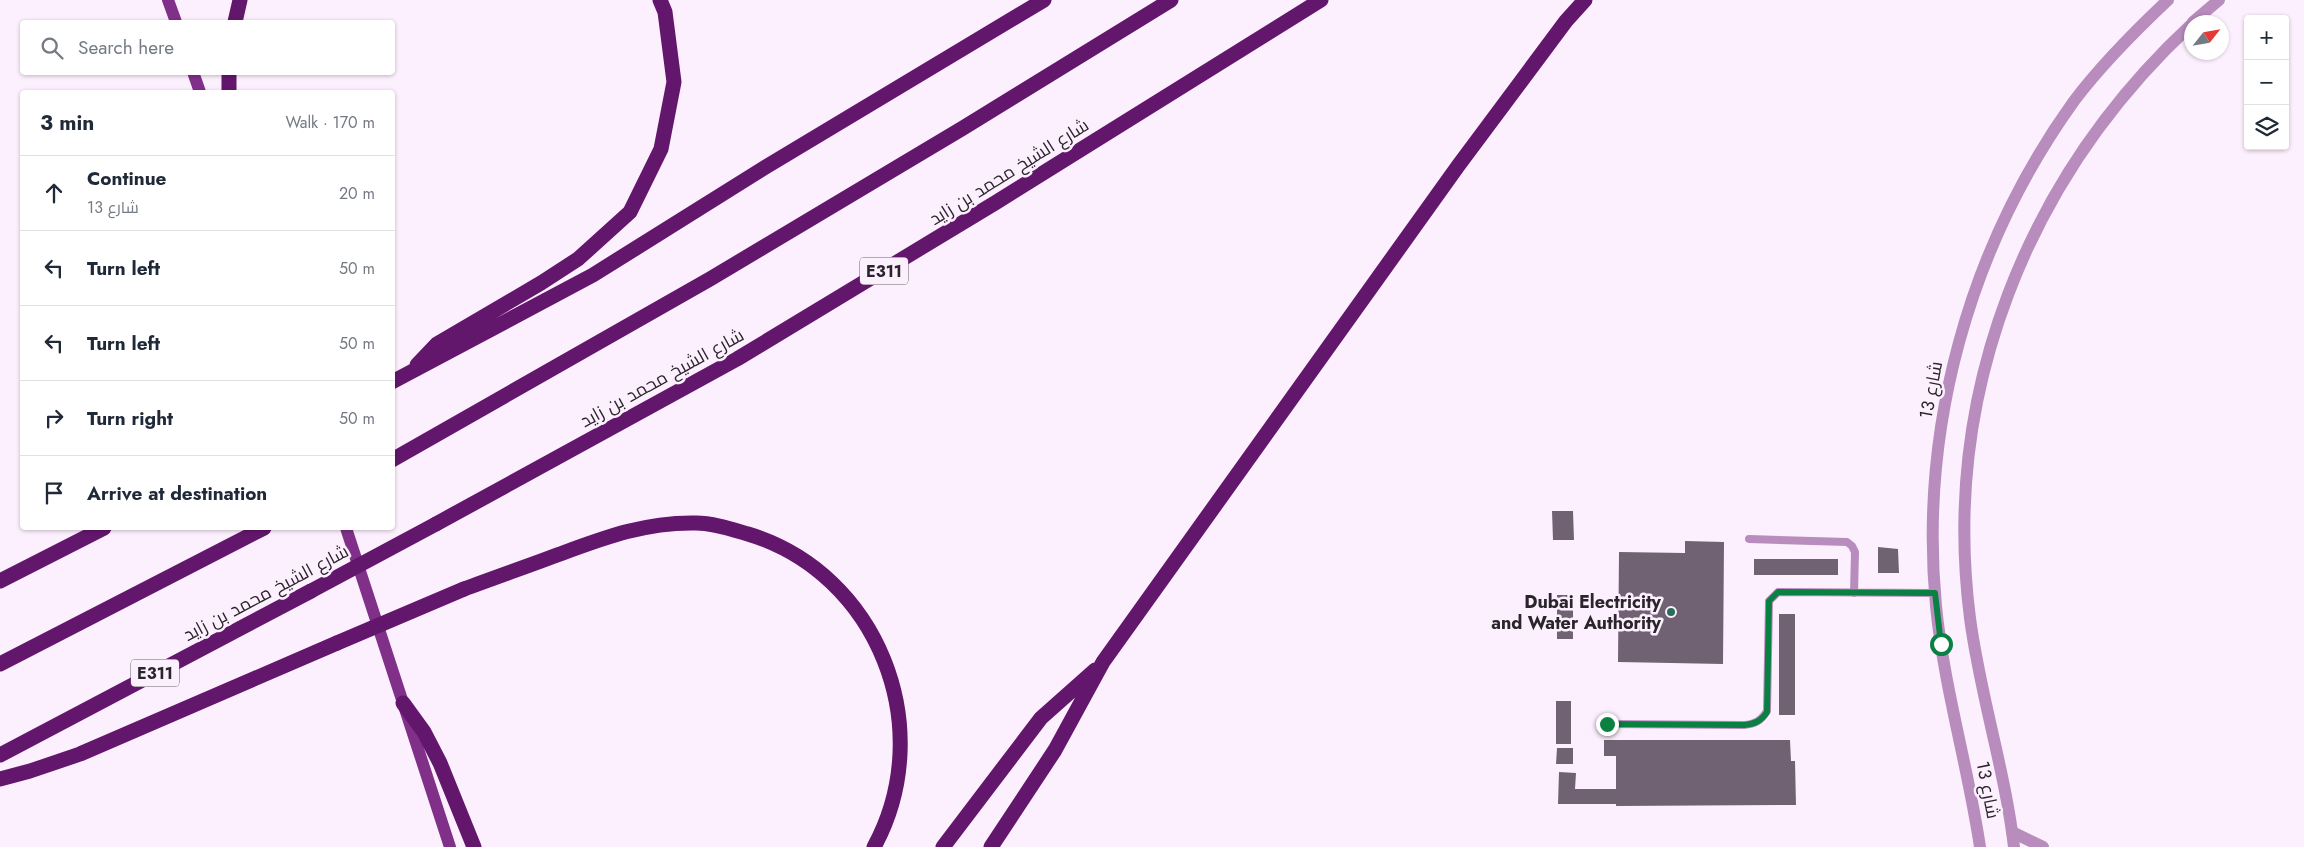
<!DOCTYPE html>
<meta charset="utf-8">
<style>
body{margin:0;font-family:Jost,Cairo,sans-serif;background:#f2f2f3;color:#1f2937}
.controls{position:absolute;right:15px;top:15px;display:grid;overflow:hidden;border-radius:5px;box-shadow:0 1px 4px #0004}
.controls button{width:45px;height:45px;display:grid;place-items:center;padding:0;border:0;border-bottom:1px solid #e0e1e3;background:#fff;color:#1f2937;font:25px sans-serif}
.compass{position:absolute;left:2184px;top:15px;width:45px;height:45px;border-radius:50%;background:#fff;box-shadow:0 1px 4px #0004;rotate:59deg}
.stop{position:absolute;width:15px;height:15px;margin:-11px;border:4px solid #0b8043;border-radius:50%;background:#fff}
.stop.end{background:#0b8043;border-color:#fff;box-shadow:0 1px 5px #0008}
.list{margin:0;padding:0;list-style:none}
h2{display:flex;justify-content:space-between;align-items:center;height:65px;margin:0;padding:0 20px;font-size:21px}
h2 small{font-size:16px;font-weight:400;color:#747a83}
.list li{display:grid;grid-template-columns:32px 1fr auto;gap:15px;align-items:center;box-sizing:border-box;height:75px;padding:0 20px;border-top:1px solid #e0e1e3}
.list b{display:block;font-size:19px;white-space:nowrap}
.list p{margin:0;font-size:16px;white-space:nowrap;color:#747a83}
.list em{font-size:16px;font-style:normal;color:#747a83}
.icon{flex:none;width:28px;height:28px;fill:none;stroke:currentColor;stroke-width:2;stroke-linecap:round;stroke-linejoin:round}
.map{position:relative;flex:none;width:2304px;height:847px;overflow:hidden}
.search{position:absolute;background:#fff;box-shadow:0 1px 4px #0004;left:20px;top:20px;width:375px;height:55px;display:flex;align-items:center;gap:12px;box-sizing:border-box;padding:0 18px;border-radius:5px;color:#747a83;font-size:19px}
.panel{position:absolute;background:#fff;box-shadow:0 1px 4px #0004;left:20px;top:90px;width:375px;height:440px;border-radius:5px}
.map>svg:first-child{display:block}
.building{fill:#706272}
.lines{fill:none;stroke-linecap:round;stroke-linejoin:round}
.service{stroke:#b88dbd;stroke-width:8}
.minor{stroke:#b88dbd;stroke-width:12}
.tertiary{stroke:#b88dbd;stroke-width:12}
.primary{stroke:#81308a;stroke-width:12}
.motorway{stroke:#63176c;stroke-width:15}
.motorway-bridge{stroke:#63176c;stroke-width:15}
.route{stroke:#0b8043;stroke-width:6}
.poi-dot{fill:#2b6c5b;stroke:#fdf0fe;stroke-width:2}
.labels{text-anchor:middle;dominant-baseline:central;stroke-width:5;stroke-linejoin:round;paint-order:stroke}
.shield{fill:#fdf0fe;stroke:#69616a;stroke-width:1}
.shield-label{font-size:16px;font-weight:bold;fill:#2a242b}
.street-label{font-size:18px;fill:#2a242b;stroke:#fdf0fe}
.poi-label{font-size:18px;font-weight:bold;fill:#2a242b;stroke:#fdf0fe;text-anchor:end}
</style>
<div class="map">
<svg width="2304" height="847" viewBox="0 0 2304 847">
<rect width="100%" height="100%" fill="#fdf0fe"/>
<path class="building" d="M1552 511H1573L1574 540H1553Z
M1685 541 1724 542 1723 664 1618 662 1619 552 1685 553Z
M1878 547 1898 549 1899 573H1878Z
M1754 559H1838V575H1754Z
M1557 595H1573V639H1557Z
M1779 614H1795V715H1779Z
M1556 701H1571V744H1556Z
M1604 740H1790L1791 761H1795L1796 805 1616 806V804H1558L1559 772 1576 773 1575 789H1616V756H1604Z
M1557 748H1573V764H1556Z"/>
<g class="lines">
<path class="service" d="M1749 539 1847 542 1852 546 1855 552 1854 593
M1607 724 1744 725C1755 724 1761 721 1767 711L1769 601 1778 592 1935 593"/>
<path class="minor" d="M2012 832 2043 847"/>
<path class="tertiary" d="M2193 22 2219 0
M1980 847C1968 766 1944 688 1936 606 1919 428 1969 247 2074 101 2102 64 2134 32 2168 0
M2014 847C2005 770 1980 695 1970 618 1941 393 2027 177 2192 24"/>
<path class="primary" d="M168 0 176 22
M193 72 200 92
M346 528 450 847"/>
<path class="motorway" d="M235 22 240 0
M229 72V92
M417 365 437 344 541 283 578 259 630 212 661 149 674 82 665 12 660 0
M392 382 593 275 764 168 1044 0
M392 460 710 279 963 128 1171 0
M436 524 737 359 995 203 1321 0
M0 581 104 528
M464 589C496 577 528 566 560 554 606 537 646 522 696 523 713 523 731 529 748 534 878 573 939 728 874 847
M0 664 264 528
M403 703 424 732 440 763 474 847
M0 755 311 591
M0 779 30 771 80 754 337 643
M943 847 1041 718 1095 670
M991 847 1055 750 1103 662 1458 166 1566 21 1585 0"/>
<path class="motorway-bridge" d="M311 591 436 524
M337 643 464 589"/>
</g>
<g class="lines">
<path class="route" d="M1607 724 1744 725C1755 724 1761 721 1767 712L1769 601 1778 592 1935 593 1941 644"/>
</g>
<circle class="poi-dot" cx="1671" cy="612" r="5"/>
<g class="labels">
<g class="shield">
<rect x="860" y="257.5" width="48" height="27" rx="4"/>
<rect x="131" y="659.5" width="48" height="27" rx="4"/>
</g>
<g class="shield-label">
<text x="884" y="271">E311</text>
<text x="155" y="673">E311</text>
</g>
<g class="street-label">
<text transform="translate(1009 172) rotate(-32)">شارع الشيخ محمد بن زايد</text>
<text transform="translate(662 378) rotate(-29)">شارع الشيخ محمد بن زايد</text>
<text transform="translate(1931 390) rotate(-79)">شارع 13</text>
<text transform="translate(266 593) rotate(-28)">شارع الشيخ محمد بن زايد</text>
<text transform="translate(1988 790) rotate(79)">شارع 13</text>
</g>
<g class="poi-label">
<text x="1661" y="602">Dubai Electricity<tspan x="1661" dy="21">and Water Authority</tspan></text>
</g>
</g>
</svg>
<div class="controls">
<button>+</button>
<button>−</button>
<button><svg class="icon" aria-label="layers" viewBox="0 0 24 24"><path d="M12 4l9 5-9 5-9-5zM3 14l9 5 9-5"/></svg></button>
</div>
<svg class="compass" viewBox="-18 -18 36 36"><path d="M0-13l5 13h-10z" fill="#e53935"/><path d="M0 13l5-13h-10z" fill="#747a83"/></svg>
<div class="stop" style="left:1941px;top:644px"></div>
<div class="stop end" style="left:1607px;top:724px"></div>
<div class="search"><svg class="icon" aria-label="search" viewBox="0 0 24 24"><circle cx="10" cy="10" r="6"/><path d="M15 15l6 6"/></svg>Search here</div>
<section class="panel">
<h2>3 min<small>Walk · 170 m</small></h2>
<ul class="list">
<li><svg class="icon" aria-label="ahead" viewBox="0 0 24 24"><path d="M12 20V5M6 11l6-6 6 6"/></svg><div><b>Continue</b><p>شارع 13</p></div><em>20 m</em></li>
<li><svg class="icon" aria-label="left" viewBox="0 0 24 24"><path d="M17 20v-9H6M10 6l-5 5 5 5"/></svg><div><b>Turn left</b></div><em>50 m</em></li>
<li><svg class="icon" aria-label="left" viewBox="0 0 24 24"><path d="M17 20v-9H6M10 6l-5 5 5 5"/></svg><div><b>Turn left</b></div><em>50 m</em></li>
<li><svg class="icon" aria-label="right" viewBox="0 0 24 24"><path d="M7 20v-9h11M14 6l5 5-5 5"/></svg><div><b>Turn right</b></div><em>50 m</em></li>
<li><svg class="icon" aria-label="arrive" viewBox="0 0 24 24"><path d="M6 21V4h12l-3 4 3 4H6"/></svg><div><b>Arrive at destination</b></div></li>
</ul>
</section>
</div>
